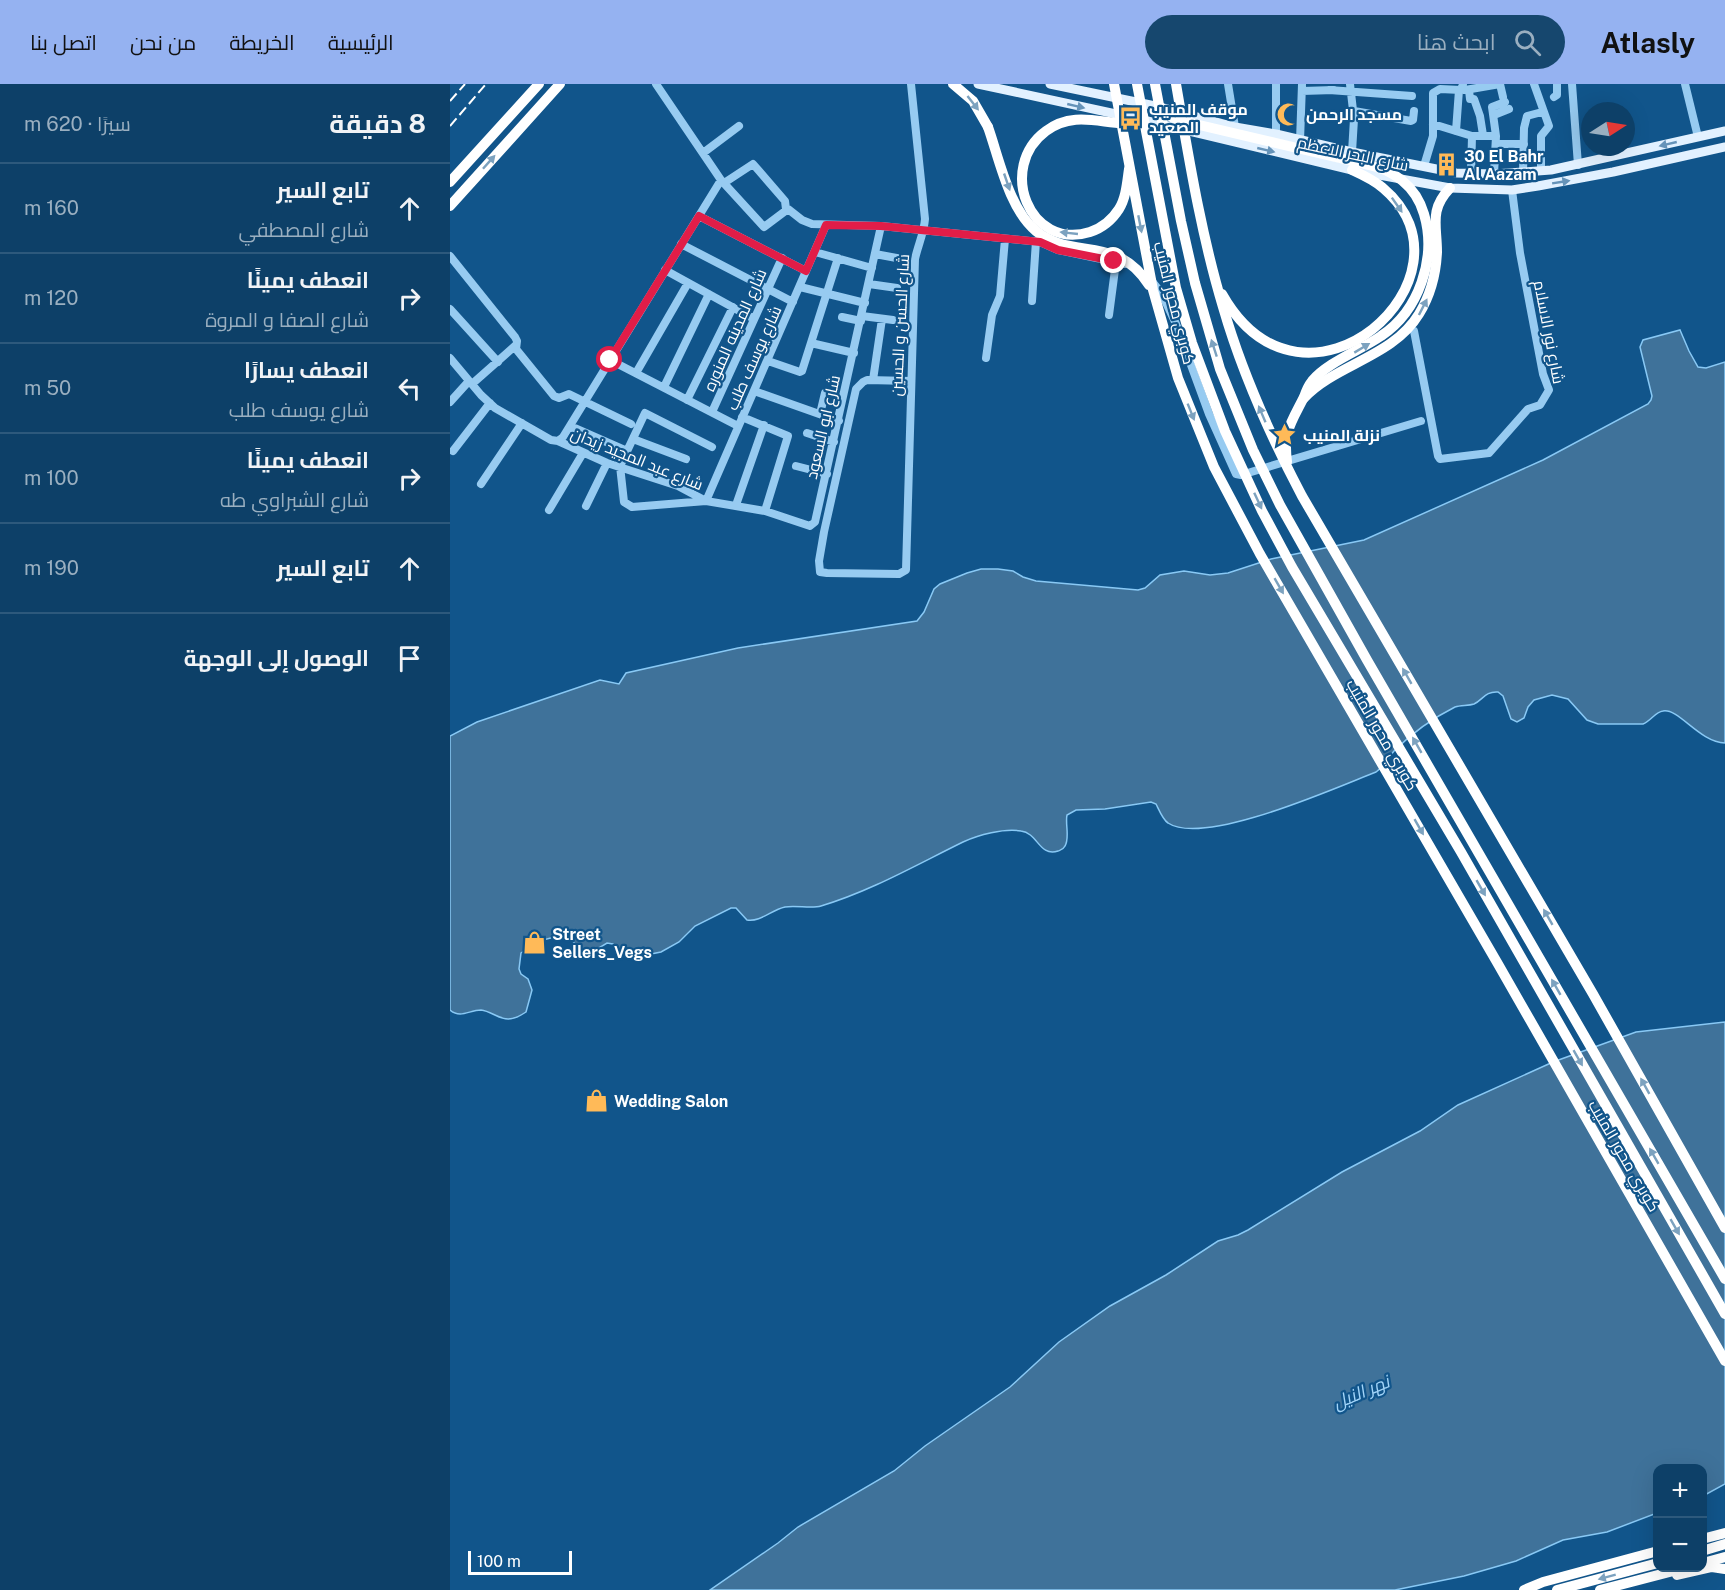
<!DOCTYPE html>
<html lang="ar">
<meta charset="utf-8">
<style>
body{margin:0;font-family:"Public Sans",Cairo,sans-serif;background:#16476e;color:#f1f3f6;direction:rtl}
.controls{position:absolute;right:18px;bottom:18px;display:grid;overflow:hidden;border-radius:12px;box-shadow:0 6px 24px #0002}
.controls button{width:54px;height:54px;display:grid;place-items:center;padding:0;border:0;border-bottom:2px solid #2d597c;background:#0d4068;color:#f1f3f6;font:30px sans-serif}
.compass{position:absolute;left:1131px;top:18px;width:54px;height:54px;border-radius:50%;background:#0d4068;box-shadow:0 6px 24px #0002;rotate:78deg}
.scale{position:absolute;left:18px;bottom:15px;width:104px;box-sizing:border-box;padding-left:6px;border:3px solid #fff;border-top:0;font-size:16px;line-height:21px;white-space:nowrap;color:#fff;-webkit-text-stroke:4px #11558b;paint-order:stroke}
.stop{position:absolute;width:18px;height:18px;margin:-14px;border:4px solid #e11d48;border-radius:50%;background:#fff}
.stop.end{background:#e11d48;border-color:#fff;box-shadow:0 2px 6px #0008}
.list{margin:0;padding:0;list-style:none}
h2{display:flex;justify-content:space-between;align-items:center;height:78px;margin:0;padding:0 24px;font-size:26px}
h2 small{font-size:20px;font-weight:400;color:#9aafc0}
.list li{display:grid;grid-template-columns:39px 1fr auto;gap:18px;align-items:center;box-sizing:border-box;height:90px;padding:0 24px;border-top:2px solid #2d597c}
.list b{display:block;font-size:22px;white-space:nowrap}
.list p{margin:0;font-size:20px;white-space:nowrap;color:#9aafc0}
.list em{font-size:20px;font-style:normal;color:#9aafc0}
.icon{flex:none;width:33px;height:33px;fill:none;stroke:currentColor;stroke-width:2;stroke-linecap:round;stroke-linejoin:round}
.map{position:relative;flex:none;width:1275px;height:1506px;overflow:hidden;direction:ltr}
header{display:flex;align-items:center;gap:36px;box-sizing:border-box;height:84px;padding:0 30px;background:#95b2f1;color:#111}
header strong{font-size:28px}
nav{display:flex;gap:33px;margin-inline-start:auto;font-size:21px}
.search{width:420px;height:54px;background:#16476e;display:flex;align-items:center;gap:15px;box-sizing:border-box;padding:0 21px;border-radius:33px;color:#9aafc0;font-size:22px}
main{display:flex}
aside{flex:1;background:#0d4068}
.map>svg:first-child{display:block}
.water{fill:#3f729a;stroke:#89c9f5;stroke-width:1.5}
.lines{fill:none;stroke-linecap:round;stroke-linejoin:round}
.minor{stroke:#97cbf1;stroke-width:8}
.major{stroke:#e2f1ff;stroke-width:9}
.highway{stroke:#fff;stroke-width:10}
.rail{stroke:#fff;stroke-width:2;stroke-dasharray:10 4.5;stroke-linecap:butt}
.highway-bridge{stroke:#fff;stroke-width:10}
.oneway{fill:#7ca2bf}
.oneway2{fill:#6593b9}
.route{stroke:#e11d48;stroke-width:8}
.labels{text-anchor:middle;dominant-baseline:central;stroke-width:4.5;stroke-linejoin:round;paint-order:stroke}
.poi-label{font-size:16px;font-weight:bold;fill:#fff;stroke:#11558b;text-anchor:start}
.street-label{font-size:16px;fill:#fff;stroke:#11558b}
.water-label{font-size:18px;font-style:italic;fill:#a3d5f9;stroke:#11558b}
</style>
<header>
<strong>Atlasly</strong>
<div class="search"><svg class="icon" aria-label="search" viewBox="0 0 24 24"><circle cx="10" cy="10" r="6"/><path d="M15 15l6 6"/></svg>ابحث هنا</div>
<nav><a>الرئيسية</a><a>الخريطة</a><a>من نحن</a><a>اتصل بنا</a></nav>
</header>
<main>
<div class="map">
<svg width="1275" height="1506" viewBox="0 0 1275 1506">
<rect width="100%" height="100%" fill="#11558b"/>
<path class="water" d="M1230 246 1239 267 1248 283 1256 284 1275 278V659C1249 658 1229 624 1213 627 1205 628 1201 637 1193 640H1148L1137 636 1118 615 1102 611 1084 616 1078 623 1074 634 1067 638 1061 635 1053 612 1048 608C1035 607 1033 616 1024 620 1018 622 1011 621 1005 623 983 634 962 649 944 667 938 674 934 682 926 688 887 703 754 763 718 739 713 736 709 726 706 720L701 718 655 725 626 726 617 731C615 740 620 754 615 762 613 766 611 766 608 767 589 773 588 749 571 747 554 744 528 751 513 758 466 781 421 807 371 822 362 825 346 821 335 823 321 826 311 838 297 836L286 824H281L245 842 229 858 211 868 186 873 177 871 163 860 157 859 139 870H134L120 854C100 850 86 858 71 869L69 885 71 890 78 895 82 906 76 928C70 932 65 935 58 935 48 935 41 927 31 926 19 926 11 935 0 926V652L27 638 150 596 169 600 176 589 288 564 467 537 474 528 484 505 490 500 517 489 531 485H548L563 487 573 493 586 497 688 506 695 504 710 491 734 487 760 491 778 489 821 475 914 456 1093 376 1198 320 1201 316 1202 312 1190 263 1193 256Z
M1275 938V1400L1253 1412 1252 1384H1208L1207 1429 1157 1448 1113 1456 1066 1477 1014 1492 945 1506H260L328 1459 348 1443 444 1387 475 1362 560 1303 609 1258 660 1222 716 1191 768 1157 788 1151 798 1146 892 1088 970 1047 1008 1021 1103 978 1186 948Z"/>
<g class="lines">
<path class="minor" d="M206 0 271 96 314 143 338 125 352 136 362 140 431 142 590 158 608 166 675 180
M778 0 785 43
M900 0 904 35 902 68
M1050 0 1053 13
M1084 0 1099 42 1091 52V87
M1122 0 1128 81
M1235 0 1248 53
M879 6 962 12
M1015 6 1050 0
M1019 6 1020 15H1024L1030 32 1033 51
M852 7 884 6
M1104 13 1107 11V0
M904 27 961 37 963 36 964 27
M1044 31 1059 25
M983 40 1022 52H1046
M1006 47 1009 6
M826 50V0
M850 57 852 0
M1046 60H1074
M253 69 289 42
M974 82 983 52V9L990 5 1011 6 1013 0
M1073 89 1074 44 1077 32 1092 28
M1044 90 1046 52 1042 23 1055 18
M1021 91 1022 52
M274 99 303 80 335 117 336 125
M249 132 356 187
M231 160 343 218
M365 168 422 184
M425 170 452 175
M0 172 65 253 67 257 66 265 104 312 109 314 119 310 181 340
M215 186 304 235
M701 196 712 210 726 240 759 330 786 390 791 391 971 337
M419 200 447 204
M350 203 415 219
M582 217 586 157
M0 225 48 278
M659 231 666 178
M412 232 443 236
M392 233 411 237
M964 247 988 372 990 375 1039 369 1078 325 1090 321 1099 306 1093 290 1070 169 1062 106
M361 259 404 269
M0 274 31 311 45 324 101 356 108 357 157 379 228 402 256 417
M536 274 542 231 550 212 555 155
M160 276 288 342
M318 277 350 288 352 287 388 174
M186 289 238 199
M423 296 432 235
M461 297 417 296 413 298 406 305 374 448 369 477 370 488 377 489 449 490 456 486 465 175C468 161 474 149 475 135L461 0
M22 300 66 261
M214 303 259 210
M304 307 389 337
M237 316 283 223
M0 318 19 297
M262 328 332 174
M370 330 375 309
M292 333 338 352 315 427
M120 342 177 367
M357 349 384 358
M183 355 236 375
M108 357 113 353 271 96
M262 363 195 329 170 382 174 418 182 423 256 417 315 427 360 442 365 438 431 142
M3 367 40 319
M346 382 377 390
M31 400 72 339
M256 417 376 141
M286 421 314 341
M136 422 157 379
M99 426 133 369"/>
<path class="major" d="M528 0 689 35 902 86 1000 104 1062 106 1088 102 1163 88 1275 63
M600 0 710 23 785 43 826 50 902 68 1006 89 1044 90 1101 86 1275 47"/>
<path class="highway" d="M503 0 523 17 538 43
M710 23 719 32 728 36 915 80
M679 85C677 99 676 114 669 125 662 136 652 144 640 148 579 167 547 83 596 47 630 21 668 49 689 35
M0 98 89 0
M0 122 110 0
M772 210C855 357 1037 192 933 104 924 96 913 91 902 86
M854 314C886 280 943 273 969 230 980 212 986 190 987 168 987 141 979 126 1000 104
M1252 1455 1275 1449
M1252 1467 1275 1460
M1253 1479 1275 1473
M1227 1491 1262 1483 1275 1485
M1074 1506 1093 1498 1208 1467
M1107 1506 1208 1479
M1150 1506 1235 1484"/>
<path class="rail" d="M0 17 15 0
M0 42 36 0"/>
<path class="highway-bridge" d="M664 0 703 206 728 294 764 383 810 470 1048 880 1275 1277
M687 0 726 204 742 259 775 347 812 427 842 483 1011 768 1275 1230
M705 0 731 137 745 199 770 285 803 366 830 421 917 576 1275 1195
M726 0C739 75 751 150 773 223 792 289 820 351 852 412L1143 910 1275 1144
M538 43C549 74 559 125 586 147 622 177 666 149 699 201
M837 378C833 347 841 339 854 313 856 307 858 302 862 297 878 278 911 266 931 252 969 227 987 174 974 130 966 102 943 85 915 80"/>
</g>
<defs><path id="oneway-solid" d="M-6-.8H1V-3.2L6.5 0L1 3.2V.8H-6Z" transform="scale(1.5)"/></defs>
<g class="oneway">
<use href="#oneway-solid" transform="translate(523 19) rotate(52)"/>
<use href="#oneway-solid" transform="translate(39 78) rotate(-48)"/>
<use href="#oneway-solid" transform="translate(557 98) rotate(71)"/>
<use href="#oneway-solid" transform="translate(947 121) rotate(55)"/>
<use href="#oneway-solid" transform="translate(690 140) rotate(79)"/>
<use href="#oneway-solid" transform="translate(619 149) rotate(-174)"/>
<use href="#oneway-solid" transform="translate(973 223) rotate(-63)"/>
<use href="#oneway-solid" transform="translate(764 264) rotate(-108)"/>
<use href="#oneway-solid" transform="translate(912 264) rotate(-31)"/>
<use href="#oneway-solid" transform="translate(741 328) rotate(68)"/>
<use href="#oneway-solid" transform="translate(812 330) rotate(-113)"/>
<use href="#oneway-solid" transform="translate(808 417) rotate(65)"/>
<use href="#oneway-solid" transform="translate(829 502) rotate(60)"/>
<use href="#oneway-solid" transform="translate(957 592) rotate(-120)"/>
<use href="#oneway-solid" transform="translate(967 661) rotate(-120)"/>
<use href="#oneway-solid" transform="translate(969 743) rotate(60)"/>
<use href="#oneway-solid" transform="translate(1031 804) rotate(60)"/>
<use href="#oneway-solid" transform="translate(1098 833) rotate(-120)"/>
<use href="#oneway-solid" transform="translate(1106 903) rotate(-120)"/>
<use href="#oneway-solid" transform="translate(1128 974) rotate(60)"/>
<use href="#oneway-solid" transform="translate(1195 1002) rotate(-119)"/>
<use href="#oneway-solid" transform="translate(1204 1072) rotate(-120)"/>
<use href="#oneway-solid" transform="translate(1225 1143) rotate(60)"/>
<use href="#oneway-solid" transform="translate(1157 1493) rotate(165)"/>
</g>
<g class="oneway2">
<use href="#oneway-solid" transform="translate(626 22) rotate(13)"/>
<use href="#oneway-solid" transform="translate(1218 60) rotate(167)"/>
<use href="#oneway-solid" transform="translate(816 66) rotate(13)"/>
<use href="#oneway-solid" transform="translate(1111 98) rotate(-9)"/>
</g>
<g class="lines">
<path class="route" d="M160 276 249 132 356 187 376 141 431 142 590 158 608 166 664 177"/>
</g>
<defs>
<symbol id="mosque-bare" viewBox="-9 -9 18 18"><path d="M3.5-4.9A6 6 0 1 0 3.5 4.9A5 5 0 1 1 3.5-4.9Z" fill="#ffba58" stroke="#11558b" stroke-width="2.5" paint-order="stroke"/></symbol>
<symbol id="bus-bare" viewBox="-9 -9 18 18"><path d="M-5-6H5V4H4V6H2V4H-2V6H-4V4H-5ZM-3.5-4V0h7V-4ZM-3.5 1.2v1.5H-2V1.2ZM2 1.2v1.5H3.5V1.2Z" fill="#ffba58" stroke="#11558b" stroke-width="2.5" paint-order="stroke"/></symbol>
<symbol id="building-bare" viewBox="-9 -9 18 18"><path d="M-4-6H4V6H1V3H-1V6H-4ZM-2.5-4.3h1.7v1.8h-1.7ZM.8-4.3h1.7v1.8H.8ZM-2.5-1h1.7V.8h-1.7ZM.8-1h1.7V.8H.8Z" fill="#ffba58" stroke="#11558b" stroke-width="2.5" paint-order="stroke"/></symbol>
<symbol id="sight-bare" viewBox="-9 -9 18 18"><path d="M0-6L1.8-2.2L6-1.7L2.9 1.2L3.7 5.4L0 3.3L-3.7 5.4L-2.9 1.2L-6-1.7L-1.8-2.2Z" fill="#ffba58" stroke="#11558b" stroke-width="2.5" paint-order="stroke"/></symbol>
<symbol id="shop-bare" viewBox="-9 -9 18 18"><path d="M-5-2.5h2.3a2.7 3.5 0 0 1 5.4 0H5L5.5 6h-11ZM-1.5-2.5h3a1.5 2.3 0 0 0-3 0Z" fill="#ffba58" stroke="#11558b" stroke-width="2.5" paint-order="stroke"/></symbol>
</defs>
<g fill-rule="evenodd">
<use href="#mosque-bare" x="822" y="14" width="33" height="33"/>
<use href="#bus-bare" x="664" y="18" width="33" height="33"/>
<use href="#building-bare" x="980" y="64" width="33" height="33"/>
<use href="#sight-bare" x="818" y="334" width="33" height="33"/>
<use href="#shop-bare" x="68" y="842" width="33" height="33"/>
<use href="#shop-bare" x="130" y="1000" width="33" height="33"/>
</g>
<g class="labels">
<g class="poi-label">
<text x="699" y="25">موقف المنيب<tspan x="699" dy="18">الصعيد</tspan></text>
<text x="856" y="30">مسجد الرحمن</text>
<text x="1014" y="72">30 El Bahr<tspan x="1014" dy="18">Al Aazam</tspan></text>
<text x="853" y="351">نزلة المنيب</text>
<text x="102" y="850">Street<tspan x="102" dy="18">Sellers_Vegs</tspan></text>
<text x="164" y="1017">Wedding Salon</text>
</g>
<g class="street-label">
<text transform="translate(903 70) rotate(12)">شارع البحر الاعظم</text>
<text transform="translate(724 219) rotate(76)">كوبري محور المنيب</text>
<text transform="translate(450 241) rotate(-87)">شارع الحسن و الحسين</text>
<text transform="translate(285 246) rotate(-66)">شارع المدينه المنوره</text>
<text transform="translate(1099 248) rotate(79)">شارع نور الاسلام</text>
<text transform="translate(304 274) rotate(-66)">شارع يوسف طلب</text>
<text transform="translate(373 343) rotate(-77)">شارع ابو السعود</text>
<text transform="translate(187 375) rotate(22)">شارع عبد المجيد زيدان</text>
<text transform="translate(932 651) rotate(60)">كوبري محور المنيب</text>
<text transform="translate(1174 1072) rotate(60)">كوبري محور المنيب</text>
</g>
<g class="water-label">
<text transform="translate(911 1308) rotate(-23)">نهر النيل</text>
</g>
</g>
</svg>
<div class="controls">
<button>+</button>
<button>−</button>
</div>
<svg class="compass" viewBox="-18 -18 36 36"><path d="M0-13l5 13h-10z" fill="#e53935"/><path d="M0 13l5-13h-10z" fill="#9aafc0"/></svg>
<div class="scale">100 m</div>
<div class="stop" style="left:160px;top:276px"></div>
<div class="stop end" style="left:664px;top:177px"></div>
</div>
<aside>
<h2>8 دقيقة<small>سيرًا · 620 m</small></h2>
<ul class="list">
<li><svg class="icon" aria-label="ahead" viewBox="0 0 24 24"><path d="M12 20V5M6 11l6-6 6 6"/></svg><div><b>تابع السير</b><p>شارع المصطفي</p></div><em>160 m</em></li>
<li><svg class="icon" aria-label="right" viewBox="0 0 24 24"><path d="M7 20v-9h11M14 6l5 5-5 5"/></svg><div><b>انعطف يمينًا</b><p>شارع الصفا و المروة</p></div><em>120 m</em></li>
<li><svg class="icon" aria-label="left" viewBox="0 0 24 24"><path d="M17 20v-9H6M10 6l-5 5 5 5"/></svg><div><b>انعطف يسارًا</b><p>شارع يوسف طلب</p></div><em>50 m</em></li>
<li><svg class="icon" aria-label="right" viewBox="0 0 24 24"><path d="M7 20v-9h11M14 6l5 5-5 5"/></svg><div><b>انعطف يمينًا</b><p>شارع الشبراوي طه</p></div><em>100 m</em></li>
<li><svg class="icon" aria-label="ahead" viewBox="0 0 24 24"><path d="M12 20V5M6 11l6-6 6 6"/></svg><div><b>تابع السير</b></div><em>190 m</em></li>
<li><svg class="icon" aria-label="arrive" viewBox="0 0 24 24"><path d="M6 21V4h12l-3 4 3 4H6"/></svg><div><b>الوصول إلى الوجهة</b></div></li>
</ul>
</aside>
</main>
